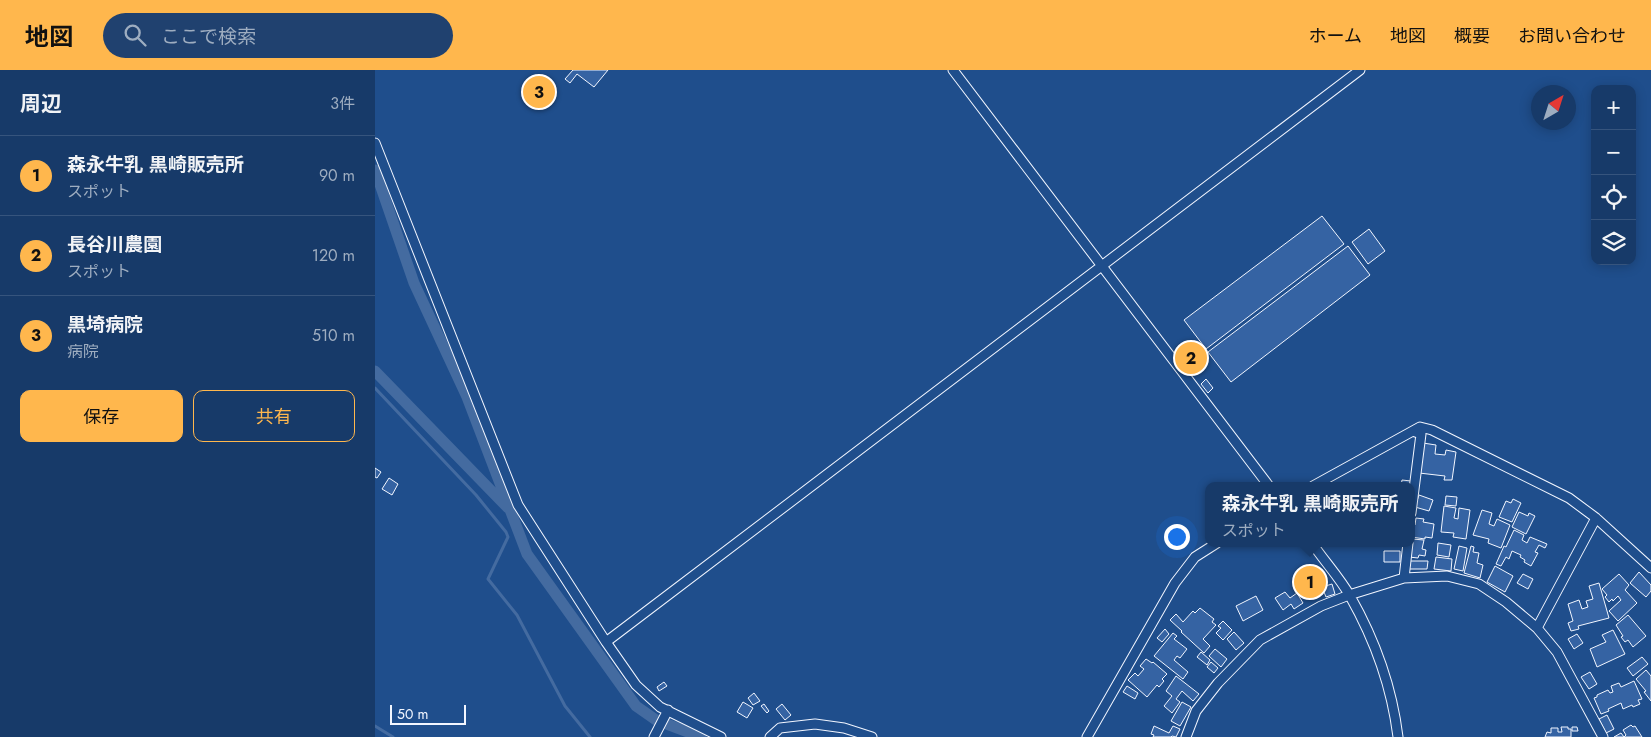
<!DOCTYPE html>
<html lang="ja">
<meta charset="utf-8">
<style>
body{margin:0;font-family:Jost,"Noto Sans JP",sans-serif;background:#20416f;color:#f1f3f6}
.controls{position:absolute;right:15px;top:15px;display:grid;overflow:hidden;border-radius:10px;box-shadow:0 2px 12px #0003}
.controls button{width:45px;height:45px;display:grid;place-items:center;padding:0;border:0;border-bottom:1px solid #36547d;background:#173a69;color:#f1f3f6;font:25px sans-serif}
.compass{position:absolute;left:1156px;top:15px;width:45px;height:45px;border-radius:50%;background:#173a69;box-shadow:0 2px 12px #0003;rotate:39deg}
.scale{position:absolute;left:15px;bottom:12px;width:76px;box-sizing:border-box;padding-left:5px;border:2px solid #f2f6ff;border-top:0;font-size:14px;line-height:18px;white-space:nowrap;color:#f2f6ff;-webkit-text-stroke:4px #1f4e8c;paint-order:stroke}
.you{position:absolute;left:801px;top:466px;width:18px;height:18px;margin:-12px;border:4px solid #fff;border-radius:50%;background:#1a73e8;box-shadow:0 0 0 8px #1a73e833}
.badge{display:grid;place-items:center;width:32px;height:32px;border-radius:50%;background:#ffb74d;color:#111;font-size:16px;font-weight:700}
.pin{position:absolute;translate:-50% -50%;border:2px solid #fff;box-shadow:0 1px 5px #0006}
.popup{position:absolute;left:830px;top:412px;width:210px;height:65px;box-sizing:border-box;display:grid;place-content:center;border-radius:10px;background:#173a69;filter:drop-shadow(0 1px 4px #0005);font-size:16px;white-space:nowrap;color:#9eadc0}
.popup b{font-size:19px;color:#f1f3f6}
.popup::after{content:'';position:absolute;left:50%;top:100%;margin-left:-10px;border:10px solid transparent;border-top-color:#173a69}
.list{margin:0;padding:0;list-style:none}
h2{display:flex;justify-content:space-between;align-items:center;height:65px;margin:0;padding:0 20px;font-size:21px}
h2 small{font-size:16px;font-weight:400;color:#9eadc0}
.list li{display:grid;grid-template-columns:32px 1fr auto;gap:15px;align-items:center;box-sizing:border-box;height:80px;padding:0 20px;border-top:1px solid #36547d}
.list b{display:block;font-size:19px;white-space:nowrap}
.list p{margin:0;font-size:16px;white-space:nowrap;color:#9eadc0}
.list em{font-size:16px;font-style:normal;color:#9eadc0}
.actions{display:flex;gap:10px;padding:15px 20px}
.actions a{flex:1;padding:11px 0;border:1px solid #ffb74d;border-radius:10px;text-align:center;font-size:18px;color:#ffb74d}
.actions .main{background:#ffb74d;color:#111}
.icon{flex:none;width:28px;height:28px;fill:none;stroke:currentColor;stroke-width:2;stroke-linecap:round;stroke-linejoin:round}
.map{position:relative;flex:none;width:1276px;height:667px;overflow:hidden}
header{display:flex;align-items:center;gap:30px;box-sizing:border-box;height:70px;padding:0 25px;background:#ffb74d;color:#111}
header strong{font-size:24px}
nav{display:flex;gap:28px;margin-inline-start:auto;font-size:18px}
.search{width:350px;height:45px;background:#20416f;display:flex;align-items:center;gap:12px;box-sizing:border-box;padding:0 18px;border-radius:28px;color:#9eadc0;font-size:19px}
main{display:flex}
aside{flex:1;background:#173a69}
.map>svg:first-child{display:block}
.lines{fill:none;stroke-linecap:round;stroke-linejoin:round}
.stream{stroke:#446ba0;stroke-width:3}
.canal{stroke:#446ba0;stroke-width:11}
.building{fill:#3563a3;stroke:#f2f6ff}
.street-casing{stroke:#f2f6ff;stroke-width:11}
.street{stroke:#1f4e8c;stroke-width:9}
</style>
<header>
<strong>地図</strong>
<div class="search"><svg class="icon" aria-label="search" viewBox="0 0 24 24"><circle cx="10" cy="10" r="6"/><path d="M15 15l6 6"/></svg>ここで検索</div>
<nav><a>ホーム</a><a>地図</a><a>概要</a><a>お問い合わせ</a></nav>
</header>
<main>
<aside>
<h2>周辺<small>3件</small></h2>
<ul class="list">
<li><span class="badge">1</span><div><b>森永牛乳 黒崎販売所</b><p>スポット</p></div><em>90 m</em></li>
<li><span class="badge">2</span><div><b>長谷川農園</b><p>スポット</p></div><em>120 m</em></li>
<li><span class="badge">3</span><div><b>黒埼病院</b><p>病院</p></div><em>510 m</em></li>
</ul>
<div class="actions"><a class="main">保存</a><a>共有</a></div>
</aside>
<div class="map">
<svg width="1276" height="667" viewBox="0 0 1276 667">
<rect width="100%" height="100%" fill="#1f4e8c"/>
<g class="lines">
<path class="stream" d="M0 318 101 425 131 462 133 467 113 509 142 545 190 636 215 667
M0 656 18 667"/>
<path class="canal" d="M0 100 39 213 92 327 152 484 261 636 281 650 326 667
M0 301 133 438"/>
</g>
<path class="building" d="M198 0H233L219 17 202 4 195 13 190 9Z
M947 146 969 174 831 279 809 250Z
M994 159 1010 181 993 194 977 172Z
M973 176 995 205 856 312 833 282Z
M815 274 829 293 817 301 803 283Z
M831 309 838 318 833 323 826 314Z
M1048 373 1061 375 1060 384 1070 385 1071 380 1081 382 1077 410H1069L1070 406 1044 403Z
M0 398 6 402 2 408 0 407Z
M14 408 23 414 17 425 7 419Z
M1027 410 1036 411V416H1026Z
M1044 425 1058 430 1054 441 1040 437Z
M1071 426 1082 427 1081 436 1070 435Z
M1138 429 1146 433 1137 452 1124 447 1131 431 1136 433Z
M1069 436 1081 438 1079 448 1083 449 1084 438 1095 440 1091 469 1078 467 1079 463 1066 462Z
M1107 440 1117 443 1114 454 1119 456 1122 449 1135 455 1126 478 1113 473 1114 469 1098 465Z
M1144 442 1153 446 1154 443 1160 446 1151 464 1137 457Z
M1041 448 1049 449 1048 452 1059 454 1057 468 1050 467V469L1036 467 1037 455H1040Z
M1139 460 1149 465 1147 470 1152 473 1155 467 1172 474 1170 478 1164 475 1160 482 1163 483 1156 496 1149 492 1150 490 1145 487 1146 485 1137 481 1134 489 1131 487 1126 496 1121 494 1129 476 1131 477Z
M1037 469 1049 470 1047 479 1051 480 1050 486 1044 485 1043 488 1034 487Z
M1063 473 1076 475 1074 487 1062 485Z
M1084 476 1092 478 1088 501 1079 499Z
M1096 476 1099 477 1098 482 1104 483 1102 493 1108 495 1105 508 1089 503Z
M1009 481H1025V492H1009Z
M1061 487 1077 489 1076 501 1059 499Z
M1033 491H1053L1052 499H1033Z
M1120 496 1138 506 1130 522 1112 512Z
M939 500 949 515 937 521 936 519 927 524 921 509Z
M1264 502 1276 515V521L1271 527 1255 513Z
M1148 504 1158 509 1153 519 1142 513Z
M1244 504 1254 515 1250 520 1262 533 1243 551 1234 541 1246 530 1243 526 1238 531 1237 529 1234 532 1230 527 1232 525 1227 519Z
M1224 513 1234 548 1203 556 1204 559 1196 561 1193 553 1198 551 1193 534 1204 530 1207 539 1213 537 1211 531 1218 529 1214 516Z
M957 514 960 524 951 527 947 517Z
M910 522 915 528 922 523 928 533 919 539 916 534 908 540 900 528Z
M881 526 888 540 868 551 861 536Z
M825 538 839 549 837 552 841 555 828 569 835 576 829 583 806 562 807 561 795 550 801 544 808 552 818 541 820 543Z
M1253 545 1271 566 1258 577 1253 570 1250 572 1246 567 1248 566 1241 555Z
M848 551 857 560 848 570 841 563 846 558 843 556Z
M790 559 794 564 787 572 782 568Z
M1238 560 1250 584 1222 597 1215 579 1231 572 1227 565Z
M859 562 869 573 861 580 852 569Z
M798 563 802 566 799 569 812 579 805 588 802 586 799 590 813 602 808 609 779 586Z
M1202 564 1208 573 1199 579 1193 569Z
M840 579 852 589 846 597 834 586Z
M826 582 835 590 832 595 822 587Z
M1267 587 1273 594 1258 606 1252 598Z
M771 589 777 593 778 592 792 604 787 609 789 611 784 617 782 615 772 627 753 610 760 603 763 606 769 599 765 596Z
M836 592 843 598 839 603 832 597Z
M1271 600 1276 606V631L1269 622 1271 621 1261 609Z
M1215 602 1222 614 1214 619 1206 607Z
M801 606 824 624 818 631 807 621 801 629 805 632 797 643 789 636 797 626 791 621Z
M1259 611 1267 629 1263 630 1265 634 1258 637 1257 635 1248 639 1246 633 1233 639 1234 641 1226 644 1219 628 1222 627V625L1233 620 1235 623 1238 622 1236 616 1244 613 1246 617Z
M289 612 292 616 284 621 282 617Z
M752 616 763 623 760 629 748 622Z
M379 623 385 631 378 635 373 628Z
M368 632 378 638 372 648 362 642Z
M807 632 816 637 805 656 796 651Z
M389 634 394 641 392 643 386 636Z
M407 634 416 645 410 650 401 639Z
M1232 645 1239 659 1231 663 1224 649Z
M1256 655 1258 657 1260 656 1267 667H1239L1246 663 1249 667 1251 665 1248 660Z
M779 656 794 663 798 656 805 659 801 667 797 666 796 667H778L779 665 776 664Z
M1186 657H1193V659H1196V667H1170L1172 662 1176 663V658H1183V662H1187Z
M1197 657H1202L1203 661H1197Z"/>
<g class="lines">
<defs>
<path id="street" d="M578 0 894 416
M0 73 143 435 231 572 261 615 285 637 346 667
M938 416 1045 357 1057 360 1194 428 1221 448 1276 498
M1036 443 1046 364 1038 361
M937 473C949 491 965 508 975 526 1000 570 1017 618 1023 667
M1029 508 1033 473
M1162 558 1221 448
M231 572 985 0
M279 667 293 640
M395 667 405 658 440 654 469 658 497 667
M712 667 800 513 820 487 842 473
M811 667 821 641 843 613 885 570 946 536 974 525 1029 508 1072 506 1104 514 1131 532 1162 558 1182 582 1228 667"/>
</defs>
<use href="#street" class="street-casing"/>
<use href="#street" class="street"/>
</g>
</svg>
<div class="controls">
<button>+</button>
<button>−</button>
<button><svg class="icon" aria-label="locate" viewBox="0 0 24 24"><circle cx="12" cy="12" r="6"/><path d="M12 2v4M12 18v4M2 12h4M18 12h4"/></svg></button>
<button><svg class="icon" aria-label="layers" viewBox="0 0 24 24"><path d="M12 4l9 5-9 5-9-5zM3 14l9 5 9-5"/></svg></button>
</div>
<svg class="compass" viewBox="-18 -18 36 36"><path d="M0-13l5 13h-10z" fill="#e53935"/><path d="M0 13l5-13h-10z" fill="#9eadc0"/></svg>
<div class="scale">50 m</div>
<div class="you"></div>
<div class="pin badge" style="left:935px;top:512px">1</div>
<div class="popup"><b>森永牛乳 黒崎販売所</b>スポット</div>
<div class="pin badge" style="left:816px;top:288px">2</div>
<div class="pin badge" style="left:164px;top:22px">3</div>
</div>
</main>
